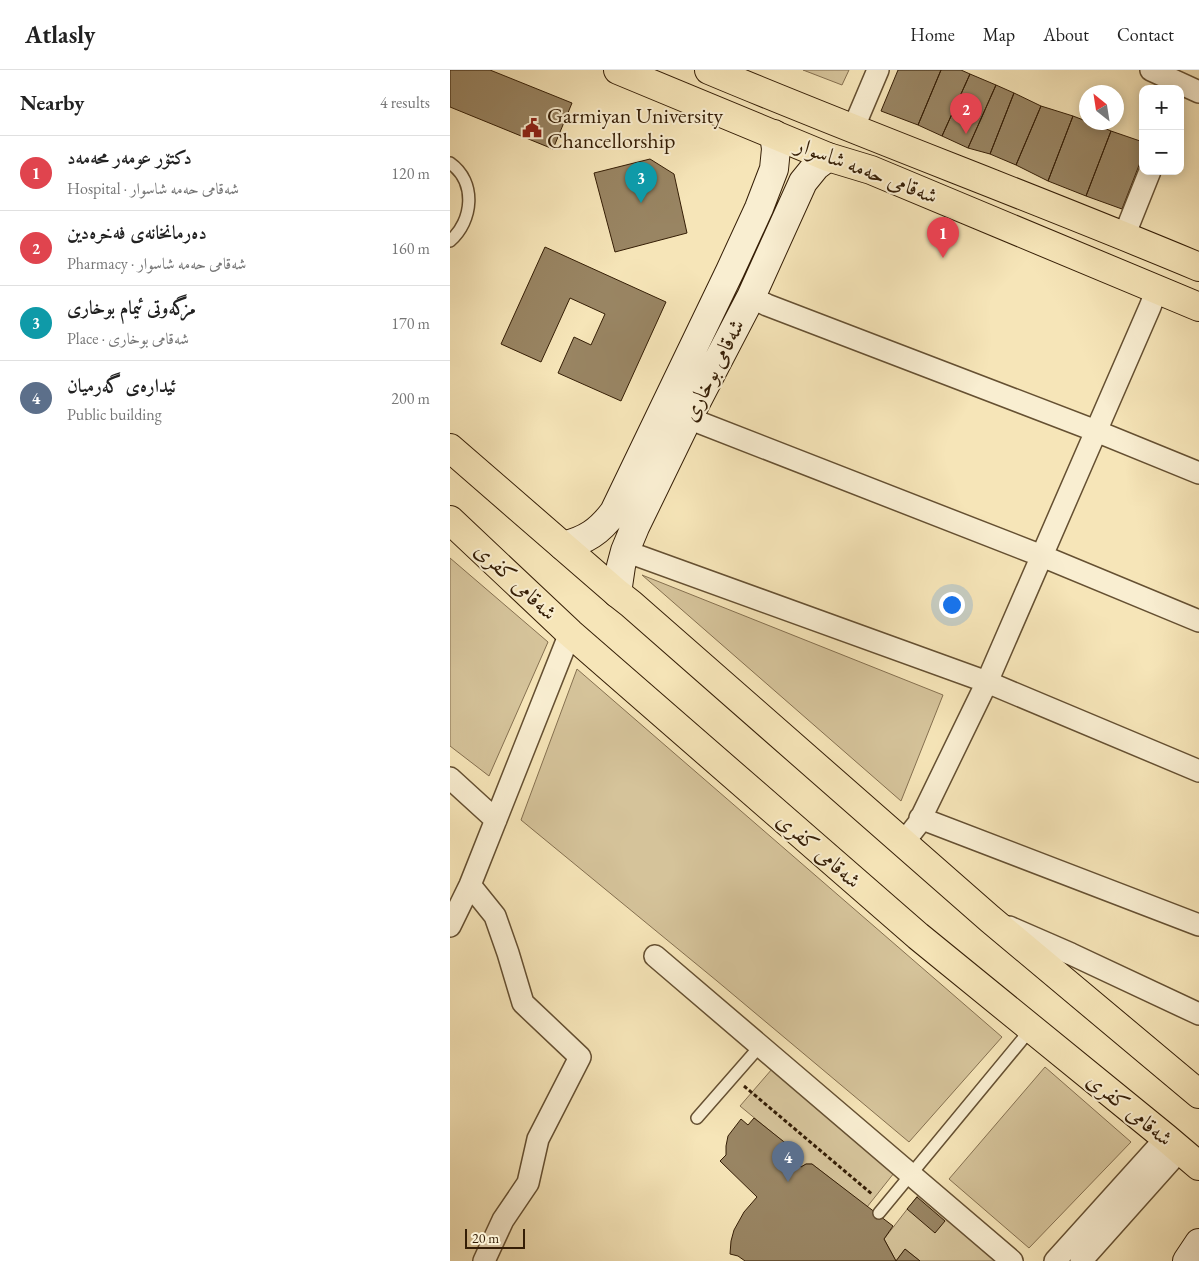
<!DOCTYPE html>
<meta charset="utf-8">
<style>
body{margin:0;font-family:"EB Garamond",Amiri,serif;background:#f6f6f6;color:#222}
.controls{position:absolute;right:15px;top:15px;display:grid;overflow:hidden;border-radius:10px;box-shadow:0 2px 12px #0003}
.controls button{width:45px;height:45px;display:grid;place-items:center;padding:0;border:0;border-bottom:1px solid #e0e0e0;background:#fff;color:#222;font:25px sans-serif}
.compass{position:absolute;left:629px;top:15px;width:45px;height:45px;border-radius:50%;background:#fff;box-shadow:0 2px 12px #0003;rotate:330deg}
.scale{position:absolute;left:15px;bottom:12px;width:60px;box-sizing:border-box;padding-left:5px;border:2px solid #351e06;border-top:0;font-size:14px;line-height:18px;white-space:nowrap;color:#351e06;-webkit-text-stroke:4px #f9eed1;paint-order:stroke}
.you{position:absolute;left:501px;top:534px;width:18px;height:18px;margin:-12px;border:4px solid #fff;border-radius:50%;background:#1a73e8;box-shadow:0 0 0 8px #1a73e833}
.badge{display:grid;place-items:center;width:32px;height:32px;border-radius:50%;background:#b45309;color:#fff;font-size:16px;font-weight:700}
.pin{position:absolute;translate:-50% -41px;filter:drop-shadow(0 1px 2px #0008)}
.pin::after{content:'';position:absolute;top:26px;width:18px;height:15px;background:inherit;clip-path:polygon(0 0,100% 0,50% 100%)}
.list{margin:0;padding:0;list-style:none}
h2{display:flex;justify-content:space-between;align-items:center;height:65px;margin:0;padding:0 20px;font-size:21px}
h2 small{font-size:16px;font-weight:400;color:#767676}
.list li{display:grid;grid-template-columns:32px 1fr auto;gap:15px;align-items:center;box-sizing:border-box;height:75px;padding:0 20px;border-top:1px solid #e0e0e0}
.list b{display:block;font-size:19px;white-space:nowrap}
.list p{margin:0;font-size:16px;white-space:nowrap;color:#767676}
.list em{font-size:16px;font-style:normal;color:#767676}
.map{position:relative;flex:none;width:749px;height:1191px;overflow:hidden}
header{display:flex;align-items:center;gap:30px;box-sizing:border-box;height:70px;padding:0 25px;background:#fff;border-bottom:1px solid #e0e0e0}
header strong{font-size:24px}
nav{display:flex;gap:28px;margin-inline-start:auto;font-size:18px}
main{display:flex}
aside{flex:1;background:#fff}
.map>svg:first-child{display:block}
.green{fill:#d5c39a;stroke:#857050}
.building{fill:#998563;stroke:#351e06}
.lines{fill:none;stroke-linecap:round;stroke-linejoin:round}
.lane-casing{stroke:#655032;stroke-width:14}
.street-casing{stroke:#655032;stroke-width:24}
.secondary-casing{stroke:#351e06;stroke-width:30}
.primary-casing{stroke:#351e06;stroke-width:30}
.highway-casing{stroke:#351e06;stroke-width:30}
.path{stroke:#351e06;stroke-width:3;stroke-dasharray:4 2.5;stroke-linecap:butt}
.lane{stroke:#f9eed1;stroke-width:11}
.street{stroke:#f9eed1;stroke-width:21}
.secondary{stroke:#f9eed1;stroke-width:28}
.primary{stroke:#f6e5b8;stroke-width:28}
.highway{stroke:#f6e5b8;stroke-width:28}
.labels{text-anchor:middle;dominant-baseline:central;stroke-width:4;stroke-linejoin:round;paint-order:stroke}
.poi-label{font-size:22px;fill:#351e06;stroke:#f9eed1;text-anchor:start}
.street-label{font-size:22px;fill:#351e06;stroke:#f9eed1}
</style>
<header>
<strong>Atlasly</strong>
<nav><a>Home</a><a>Map</a><a>About</a><a>Contact</a></nav>
</header>
<main>
<aside>
<h2>Nearby<small>4 results</small></h2>
<ul class="list">
<li><span class="badge" style="background:#e0444e">1</span><div><b>دکتۆر عومەر محەمەد</b><p>Hospital · شەقامی حەمە شاسوار</p></div><em>120 m</em></li>
<li><span class="badge" style="background:#e0444e">2</span><div><b>دەرمانخانەی فەخرەدین</b><p>Pharmacy · شەقامی حەمە شاسوار</p></div><em>160 m</em></li>
<li><span class="badge" style="background:#0f9aa8">3</span><div><b>مزگەوتی ئیمام بوخاری</b><p>Place · شەقامی بوخاری</p></div><em>170 m</em></li>
<li><span class="badge" style="background:#5c6f8a">4</span><div><b>ئیدارەی گەرمیان</b><p>Public building</p></div><em>200 m</em></li>
</ul>
</aside>
<div class="map">
<svg width="749" height="1191" viewBox="0 0 749 1191">
<rect width="100%" height="100%" fill="#f6e5b8"/>
<filter id="stains"><feTurbulence type="fractalNoise" baseFrequency=".004" numOctaves="4"/><feColorMatrix values="0 0 0 0 .2 0 0 0 0 .09 0 0 0 0 .02 0 0 0 .5 -.17"/></filter>
<radialGradient id="worn" r=".72"><stop offset=".6" stop-color="#630" stop-opacity="0"/><stop offset="1" stop-color="#630" stop-opacity=".3"/></radialGradient>
<path class="green" d="M353 0H399L392 15Z
M0 488 98 572 39 706 0 676Z
M192 505 493 625 451 731Z
M127 599 552 967 459 1072 267 911 71 750Z
M595 997 681 1072 579 1178 499 1109Z
M322 999 444 1103 417 1137 362 1094H356L351 1097 340 1088 342 1079 290 1036Z
M469 1124 545 1191H470L455 1179 446 1191 434 1169Z"/>
<path class="building" d="M0 0H40L122 33 103 79 0 37Z
M448 0H491L468 55 431 41Z
M491 0H511L520 4 492 66 468 55Z
M520 4 546 15 518 78 492 66Z
M546 15 564 23 540 84 518 78Z
M564 23 591 36 566 95 540 84Z
M591 36 623 46 598 111 566 95Z
M623 46 636 51V52H640L661 61 636 126 598 111Z
M661 61 693 72V85L672 139 636 126Z
M200 89 224 104 237 163 165 182 144 103Z
M95 177 216 232 171 331 108 303 124 267 141 275 155 244 120 228 91 292 51 274Z
M304 1048 343 1079 340 1088 351 1097 356 1094H362L443 1156 434 1169 446 1191H295L288 1186 280 1184 281 1171 284 1160 294 1142 307 1127 270 1091 276 1085V1076L278 1066 291 1049 298 1055Z
M467 1127 495 1151 485 1163 457 1139Z
M455 1179 470 1191H446Z"/>
<g class="lines">
<defs>
<path id="lane" d="M0 93C27 112 23 151 0 171
M247 1048 310 976
M429 1143 581 959"/>
<path id="street" d="M701 0 749 22
M403 59 428 0
M674 166 700 101
M301 227 317 235 646 361 749 403
M238 348 592 486 749 551
M175 481 537 612 749 701
M0 708 46 750
M470 748 749 855
M453 773 468 754 537 612 700 237 707 219
M20 815 45 846 58 883 73 933 130 987 88 1069 78 1113 53 1150 34 1191
M0 856 20 815 120 563
M559 857 621 884 749 944
M205 886 562 1191
M605 1191 716 1068
M631 1191 730 1080"/>
<path id="secondary" d="M113 476C136 470 149 462 164 442L280 201 309 138 324 99 326 79 324 64
M167 523 171 496 175 481 185 457 238 348 301 227 353 112 366 96 378 87
M737 1191 749 1173"/>
<path id="primary" d="M168 0 378 87 421 100 749 237
M259 0C421 68 587 129 749 197"/>
<path id="highway" d="M0 378 167 523 181 534 540 849 749 1024
M0 450 120 563 468 866 716 1068 749 1096"/>
</defs>
<use href="#lane" class="lane-casing"/>
<use href="#street" class="street-casing"/>
<use href="#secondary" class="secondary-casing"/>
<use href="#primary" class="primary-casing"/>
<use href="#highway" class="highway-casing"/>
<path class="path" d="M294 1016 423 1125"/>
<use href="#lane" class="lane"/>
<use href="#street" class="street"/>
<use href="#secondary" class="secondary"/>
<use href="#primary" class="primary"/>
<use href="#highway" class="highway"/>
</g>
<defs>
<symbol id="civic-bare" viewBox="-9 -9 18 18"><path d="M-.6-6.5H3V-4.5H.6V-3L4-1V1h2V6H-6V1h2V-1L-.6-3ZM-1.2 2.5V6h2.4V2.5Z" fill="#8f2418" stroke="#f9eed1" stroke-width="2.5" paint-order="stroke"/></symbol>
</defs>
<g fill-rule="evenodd">
<use href="#civic-bare" x="68" y="44" width="28" height="28"/>
</g>
<g class="labels">
<g class="poi-label">
<text x="97" y="45">Garmiyan University<tspan x="97" dy="25">Chancellorship</tspan></text>
</g>
<g class="street-label">
<text transform="translate(417 100) rotate(21)">شەقامی حەمە شاسوار</text>
<text transform="translate(263 300) rotate(-63)">شەقامی بوخاری</text>
<text transform="translate(66 511) rotate(43)">شەقامی کفری</text>
<text transform="translate(369 780) rotate(41)">شەقامی کفری</text>
<text transform="translate(680 1039) rotate(39)">شەقامی کفری</text>
</g>
</g>
<rect width="100%" height="100%" filter="url(#stains)"/>
<rect width="100%" height="100%" fill="url(#worn)"/>
</svg>
<div class="controls">
<button>+</button>
<button>−</button>
</div>
<svg class="compass" viewBox="-18 -18 36 36"><path d="M0-13l5 13h-10z" fill="#e53935"/><path d="M0 13l5-13h-10z" fill="#767676"/></svg>
<div class="scale">20 m</div>
<div class="you"></div>
<div class="pin badge" style="left:493px;top:188px;background:#e0444e">1</div>
<div class="pin badge" style="left:516px;top:64px;background:#e0444e">2</div>
<div class="pin badge" style="left:191px;top:133px;background:#0f9aa8">3</div>
<div class="pin badge" style="left:338px;top:1112px;background:#5c6f8a">4</div>
</div>
</main>
